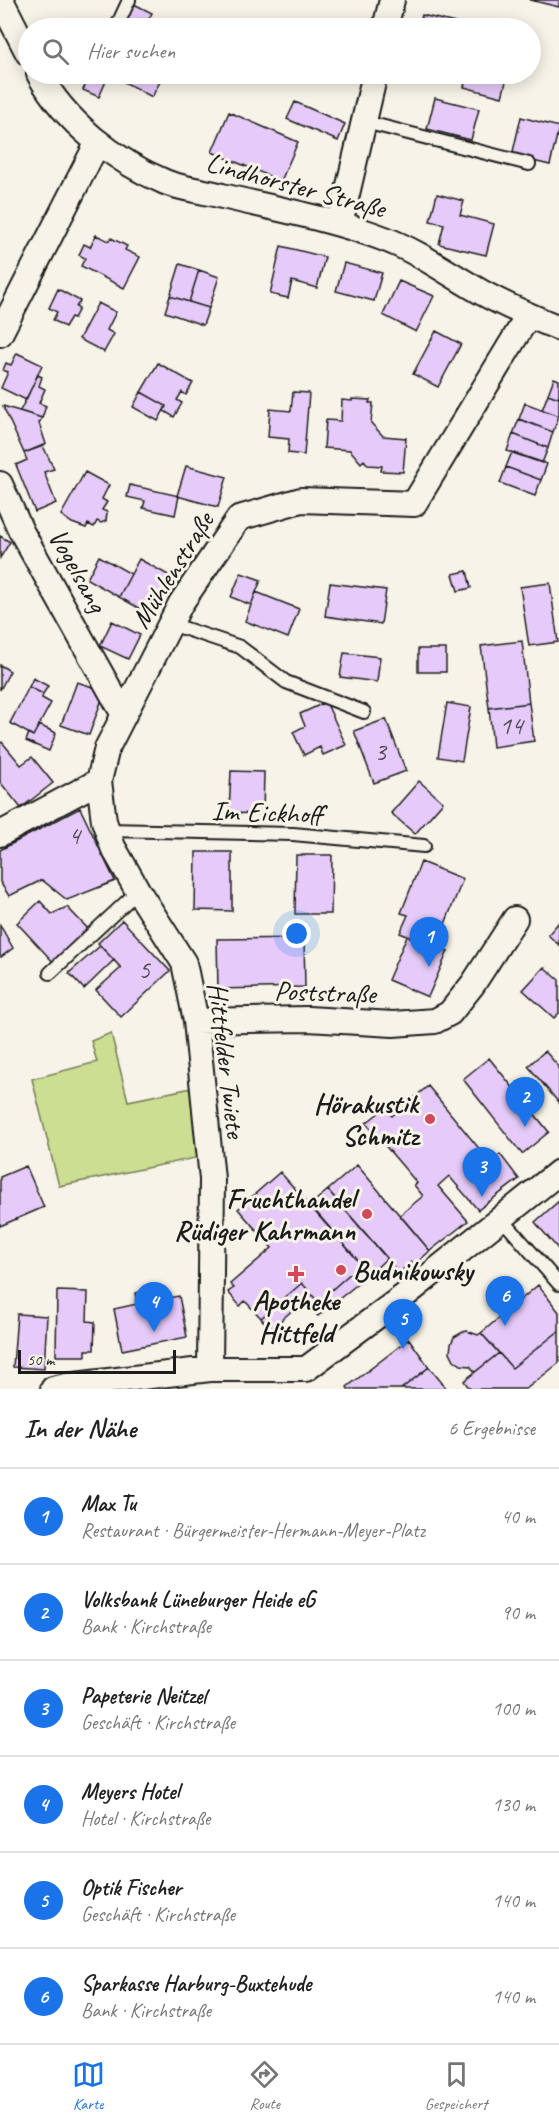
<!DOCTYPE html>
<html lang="de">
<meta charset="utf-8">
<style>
body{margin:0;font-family:Caveat,sans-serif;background:#f2f2f2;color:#222}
.scale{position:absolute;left:18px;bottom:15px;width:158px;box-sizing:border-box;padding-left:6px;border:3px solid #1c1c1c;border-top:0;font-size:16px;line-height:21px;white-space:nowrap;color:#1c1c1c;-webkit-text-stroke:4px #f7f3e8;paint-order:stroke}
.you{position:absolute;left:297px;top:934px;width:21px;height:21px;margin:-15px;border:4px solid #fff;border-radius:50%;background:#1a73e8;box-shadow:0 0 0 9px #1a73e833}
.badge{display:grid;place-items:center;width:39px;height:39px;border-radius:50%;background:#1a73e8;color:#fff;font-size:20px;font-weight:700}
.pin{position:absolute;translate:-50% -50px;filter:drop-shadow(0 2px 3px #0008)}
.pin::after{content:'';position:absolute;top:32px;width:21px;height:18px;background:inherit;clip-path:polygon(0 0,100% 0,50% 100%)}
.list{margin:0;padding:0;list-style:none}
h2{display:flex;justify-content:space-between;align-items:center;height:78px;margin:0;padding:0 24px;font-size:26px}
h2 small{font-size:20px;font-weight:400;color:#767676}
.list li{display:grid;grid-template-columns:39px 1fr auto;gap:18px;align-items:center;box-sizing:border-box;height:96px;padding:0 24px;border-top:2px solid #e0e0e0}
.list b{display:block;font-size:22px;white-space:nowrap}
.list p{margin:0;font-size:20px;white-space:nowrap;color:#767676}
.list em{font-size:20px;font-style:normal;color:#767676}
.icon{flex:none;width:33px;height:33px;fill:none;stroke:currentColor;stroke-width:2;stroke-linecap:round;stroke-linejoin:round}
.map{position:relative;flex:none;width:559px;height:1389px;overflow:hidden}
.search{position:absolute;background:#fff;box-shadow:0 3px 15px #0003;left:18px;right:18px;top:18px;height:66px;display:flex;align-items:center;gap:15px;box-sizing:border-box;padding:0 21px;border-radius:33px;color:#767676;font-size:22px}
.sheet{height:654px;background:#fff}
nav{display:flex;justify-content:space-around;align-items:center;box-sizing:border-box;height:84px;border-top:2px solid #e0e0e0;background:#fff;font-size:16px;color:#767676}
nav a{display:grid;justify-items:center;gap:3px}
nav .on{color:#1a73e8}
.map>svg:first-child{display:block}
.green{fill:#cbde92;stroke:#747d57;stroke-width:1.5}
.building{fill:#e6cbfa;stroke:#1c1c1c;stroke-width:1.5}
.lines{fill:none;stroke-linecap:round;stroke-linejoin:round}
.lane-casing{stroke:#1c1c1c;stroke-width:16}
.street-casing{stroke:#1c1c1c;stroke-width:28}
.lane{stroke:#f7f3e8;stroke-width:12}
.street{stroke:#f7f3e8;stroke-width:24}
.poi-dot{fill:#d1495b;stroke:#f7f3e8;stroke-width:2}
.labels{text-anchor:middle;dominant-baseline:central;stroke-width:6;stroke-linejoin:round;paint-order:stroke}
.number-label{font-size:26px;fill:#4e4854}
.street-label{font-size:28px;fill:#1c1c1c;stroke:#f7f3e8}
.poi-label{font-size:28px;font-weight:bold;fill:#1c1c1c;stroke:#f7f3e8;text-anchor:end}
</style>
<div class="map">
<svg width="559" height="1389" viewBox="0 0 559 1389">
<rect width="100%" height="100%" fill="#f7f3e8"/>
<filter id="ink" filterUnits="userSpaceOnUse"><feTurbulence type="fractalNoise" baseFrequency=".0167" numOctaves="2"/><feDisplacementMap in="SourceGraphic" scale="12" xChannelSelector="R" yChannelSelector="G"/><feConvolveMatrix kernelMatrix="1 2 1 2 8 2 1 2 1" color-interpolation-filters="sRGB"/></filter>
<g filter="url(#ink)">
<path class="green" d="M111 1033 128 1101 192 1088 200 1157 59 1186 32 1079 97 1062 91 1041Z"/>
<path class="building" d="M530 0H559V7Z
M134 4 152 13 144 28H122Z
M422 15 476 28H419Z
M91 74 107 79 99 97 83 90Z
M125 74H164L152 97 122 81Z
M467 74H508L502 97 464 87Z
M435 98 479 109 471 140 427 129Z
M295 102 345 124 338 141 287 119Z
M229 112 298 142 281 181 212 152Z
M521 117 559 127 550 165 512 156Z
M437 194 464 201 460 215 494 224 486 255 439 244 444 224 430 221Z
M96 235 109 241 111 238 127 246 125 250 140 257 124 288 81 266 85 258 79 255 84 244 90 247Z
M281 246 325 257 317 288 292 281 288 298 270 294Z
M344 263 382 273 374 301 336 291Z
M180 264 199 270 189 302 170 296Z
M199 270 219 277 209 308 189 302Z
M399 281 434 296 416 332 383 315Z
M58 289 80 301 76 307 79 309 74 318 71 317 65 327 53 320 57 312 49 308Z
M170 296 209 308 203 325 165 312Z
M98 303 116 312 107 330 114 334 104 352 79 339Z
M436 331 461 344 438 387 413 374Z
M17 353 42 365 26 400 1 388 8 372 3 370 6 363 11 365Z
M158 363 193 383 186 395 182 392 177 400 182 403 174 417 164 411 166 406 141 392Z
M38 375 42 377 39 386 45 389 39 403 46 406 42 418 20 411Z
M554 378 559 380V398L548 394Z
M141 392 166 406 158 421 133 407Z
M293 392 309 393 304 455 288 453 289 439 268 437 270 409 291 411Z
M548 394 559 398V416L542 410Z
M352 399 370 400 369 403H373L371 423 383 436 406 438 403 472 381 471 382 466 368 465 364 460 361 463 350 450 324 448 326 420 341 421 342 400 352 401Z
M525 403 559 416 553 432 519 419Z
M3 406 42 418 39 423 46 444 24 453Z
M519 419 553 432 548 448 513 434Z
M513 434 548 448 542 463 507 451Z
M43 446 54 469 44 472 56 503 35 512 16 465 27 460 24 453Z
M512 452 547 464 541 480 506 467Z
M186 466 227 477 218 507 177 496Z
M506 467 541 480 535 496 500 483Z
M85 472 109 485 102 499 107 502 102 510 107 512 106 521 101 523 97 521 94 527 88 524 86 528 72 523 61 515Z
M130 485 179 496 175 515 143 508 145 501 127 497Z
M0 536 10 542 0 558Z
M99 556 131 574 119 597 87 579Z
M139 559 172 577 151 615 119 597Z
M467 571 471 588 458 591 453 574Z
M241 573 261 580 251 605 231 597Z
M330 583 386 590 381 624 325 616Z
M550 583 558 642 529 646 520 587Z
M256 592 299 609 288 638 245 621Z
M112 621 140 635 128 659 100 646Z
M522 641 529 703 489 708 481 646Z
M418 649H446V672H418Z
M344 653 380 657 377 682 340 677Z
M0 665 10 671 0 690Z
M33 678 48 686 43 694 29 687Z
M77 682 105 691 89 735 61 725Z
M29 687 43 694 42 698 51 703 33 736 10 723Z
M326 702 346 745 323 755 320 747 304 755 293 732 305 726 300 714Z
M447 703 471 707 462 761 438 757Z
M529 703 534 741 493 747 489 708Z
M386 719 406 771 374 783 354 731Z
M39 725 56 733 49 751 26 741 29 733 33 736Z
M2 742 21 765 32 757 53 783 21 808 0 782V744Z
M231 771 264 772 263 814 229 813Z
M419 781 443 802 415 834 391 813Z
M80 808 115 881 67 900 42 880 9 896 0 882V850Z
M196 852H232V911L195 910Z
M296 855H332L331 914H295Z
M421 862 463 879 443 929 447 931 440 949 400 933 408 915 401 913Z
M40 901 52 914 67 907 91 932 56 965 17 923Z
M122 920 170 971 121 1017 96 990 121 968 98 943Z
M559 922V945L548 935Z
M0 925 13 948 1 957 0 955Z
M407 936 448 951 428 997 388 980Z
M304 938 305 987 218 989 217 939Z
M100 946 114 960 84 989 69 973Z
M544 967 559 980V1013L554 1018 523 990Z
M545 1051 559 1067V1103L528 1066Z
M489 1058 549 1132 522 1154 463 1079Z
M428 1086 490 1162 500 1154 519 1179 478 1210 449 1176 438 1186 468 1221 430 1251 400 1215 423 1196 414 1185 417 1183 366 1123 385 1108 392 1116Z
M357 1165 430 1251 414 1265 411 1262 399 1273 328 1190Z
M26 1166 44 1207 0 1226V1177Z
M280 1172 361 1264 318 1302 302 1283 261 1318 245 1301 240 1306 228 1292 234 1288 230 1284 272 1248 238 1209Z
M328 1190 387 1258 370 1274 310 1205Z
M559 1201V1250L535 1222Z
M361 1264 370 1274 318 1316 304 1300 270 1330 261 1318 302 1283 318 1302Z
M538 1285 559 1312V1331L512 1368 481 1333Z
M160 1288 162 1299 179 1296 187 1337 122 1350 114 1309 137 1304 135 1293Z
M57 1291 88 1292 87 1321 95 1322 94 1350H86V1356H56Z
M17 1314 47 1316 44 1369 13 1367Z
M467 1331 478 1335 481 1333 499 1353 475 1372 470 1366 461 1365 454 1360 450 1352 451 1344 454 1337 463 1332Z
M559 1331V1363L526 1389H470L464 1381 499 1353 512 1368Z
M409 1339 429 1367 401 1389H348L347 1387Z
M429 1367 447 1389H401Z"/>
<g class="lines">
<defs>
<path id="lane" d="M116 28 129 0
M365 122 529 164
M171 624 240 647 286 682 364 712
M107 830 293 834 424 846
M50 973 138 891
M502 1219 559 1284"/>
<path id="street" d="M1 0 28 53
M385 28 392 0
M39 74C65 122 115 161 165 182 182 189 204 191 222 196 277 209 332 219 385 239 419 252 449 274 481 292 506 306 532 317 559 328
M340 224 375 74
M0 334 98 142
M0 484 21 531 124 715
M0 834 99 781
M196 1021 308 1019 393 1024 435 1021 450 1013 473 984 515 919
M210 1369 212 1179 196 1021 184 963 138 891 113 847 104 821 99 781 107 748 181 603 239 518 301 500 414 504 528 316
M53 1389 66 1386 210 1369H306L404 1296 559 1172"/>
</defs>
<use href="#lane" class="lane-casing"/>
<use href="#street" class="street-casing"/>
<use href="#lane" class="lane"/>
<use href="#street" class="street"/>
</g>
</g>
<g class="poi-dot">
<circle cx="430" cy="1119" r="6"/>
<circle cx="367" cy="1214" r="6"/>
<circle cx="341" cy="1270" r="6"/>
<path d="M293 1265h6v6h6v6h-6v6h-6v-6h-6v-6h6z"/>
</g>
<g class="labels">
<g class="number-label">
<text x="511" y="725">14</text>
<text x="380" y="751">3</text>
<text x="74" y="835">4</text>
<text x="144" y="969">5</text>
</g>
<g class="street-label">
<text transform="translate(296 185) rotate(15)">Lindhorster Straße</text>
<text transform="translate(78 570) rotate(61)">Vogelsang</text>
<text transform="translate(172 570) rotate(-58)">Mühlenstraße</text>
<text transform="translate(267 812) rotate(2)">Im Eickhoff</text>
<text transform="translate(325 992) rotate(2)">Poststraße</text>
<text transform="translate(227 1060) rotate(83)">Hittfelder Twiete</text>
</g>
<g class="poi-label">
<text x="418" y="1103">Hörakustik<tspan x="418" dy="32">Schmitz</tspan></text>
<text x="355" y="1198">Fruchthandel<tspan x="355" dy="32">Rüdiger Kahrmann</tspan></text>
<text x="353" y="1270" text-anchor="start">Budnikowsky</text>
<text x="296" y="1300" text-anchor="middle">Apotheke<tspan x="296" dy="32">Hittfeld</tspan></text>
</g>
</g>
</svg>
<div class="scale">50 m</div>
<div class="you"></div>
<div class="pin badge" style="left:429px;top:967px">1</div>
<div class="pin badge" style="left:525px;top:1127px">2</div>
<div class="pin badge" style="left:482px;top:1197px">3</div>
<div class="pin badge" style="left:154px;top:1332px">4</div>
<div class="pin badge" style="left:403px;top:1349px">5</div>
<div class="pin badge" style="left:505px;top:1326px">6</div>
<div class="search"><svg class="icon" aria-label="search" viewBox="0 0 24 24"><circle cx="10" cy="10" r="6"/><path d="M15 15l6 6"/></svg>Hier suchen</div>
</div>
<section class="sheet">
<h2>In der Nähe<small>6 Ergebnisse</small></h2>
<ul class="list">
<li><span class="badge">1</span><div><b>Max Tu</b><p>Restaurant · Bürgermeister-Hermann-Meyer-Platz</p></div><em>40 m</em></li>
<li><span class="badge">2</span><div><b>Volksbank Lüneburger Heide eG</b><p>Bank · Kirchstraße</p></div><em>90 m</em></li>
<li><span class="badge">3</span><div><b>Papeterie Neitzel</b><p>Geschäft · Kirchstraße</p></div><em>100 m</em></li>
<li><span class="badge">4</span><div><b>Meyers Hotel</b><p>Hotel · Kirchstraße</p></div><em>130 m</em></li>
<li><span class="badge">5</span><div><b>Optik Fischer</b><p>Geschäft · Kirchstraße</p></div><em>140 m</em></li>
<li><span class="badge">6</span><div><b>Sparkasse Harburg-Buxtehude</b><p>Bank · Kirchstraße</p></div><em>140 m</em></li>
</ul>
</section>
<nav>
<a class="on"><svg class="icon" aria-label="map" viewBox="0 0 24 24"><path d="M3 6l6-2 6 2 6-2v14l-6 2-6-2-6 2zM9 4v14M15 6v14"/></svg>Karte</a>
<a><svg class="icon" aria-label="directions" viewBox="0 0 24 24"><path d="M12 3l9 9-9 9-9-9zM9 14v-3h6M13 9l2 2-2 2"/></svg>Route</a>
<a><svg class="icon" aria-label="saved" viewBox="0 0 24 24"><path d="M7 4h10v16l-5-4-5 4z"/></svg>Gespeichert</a>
</nav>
